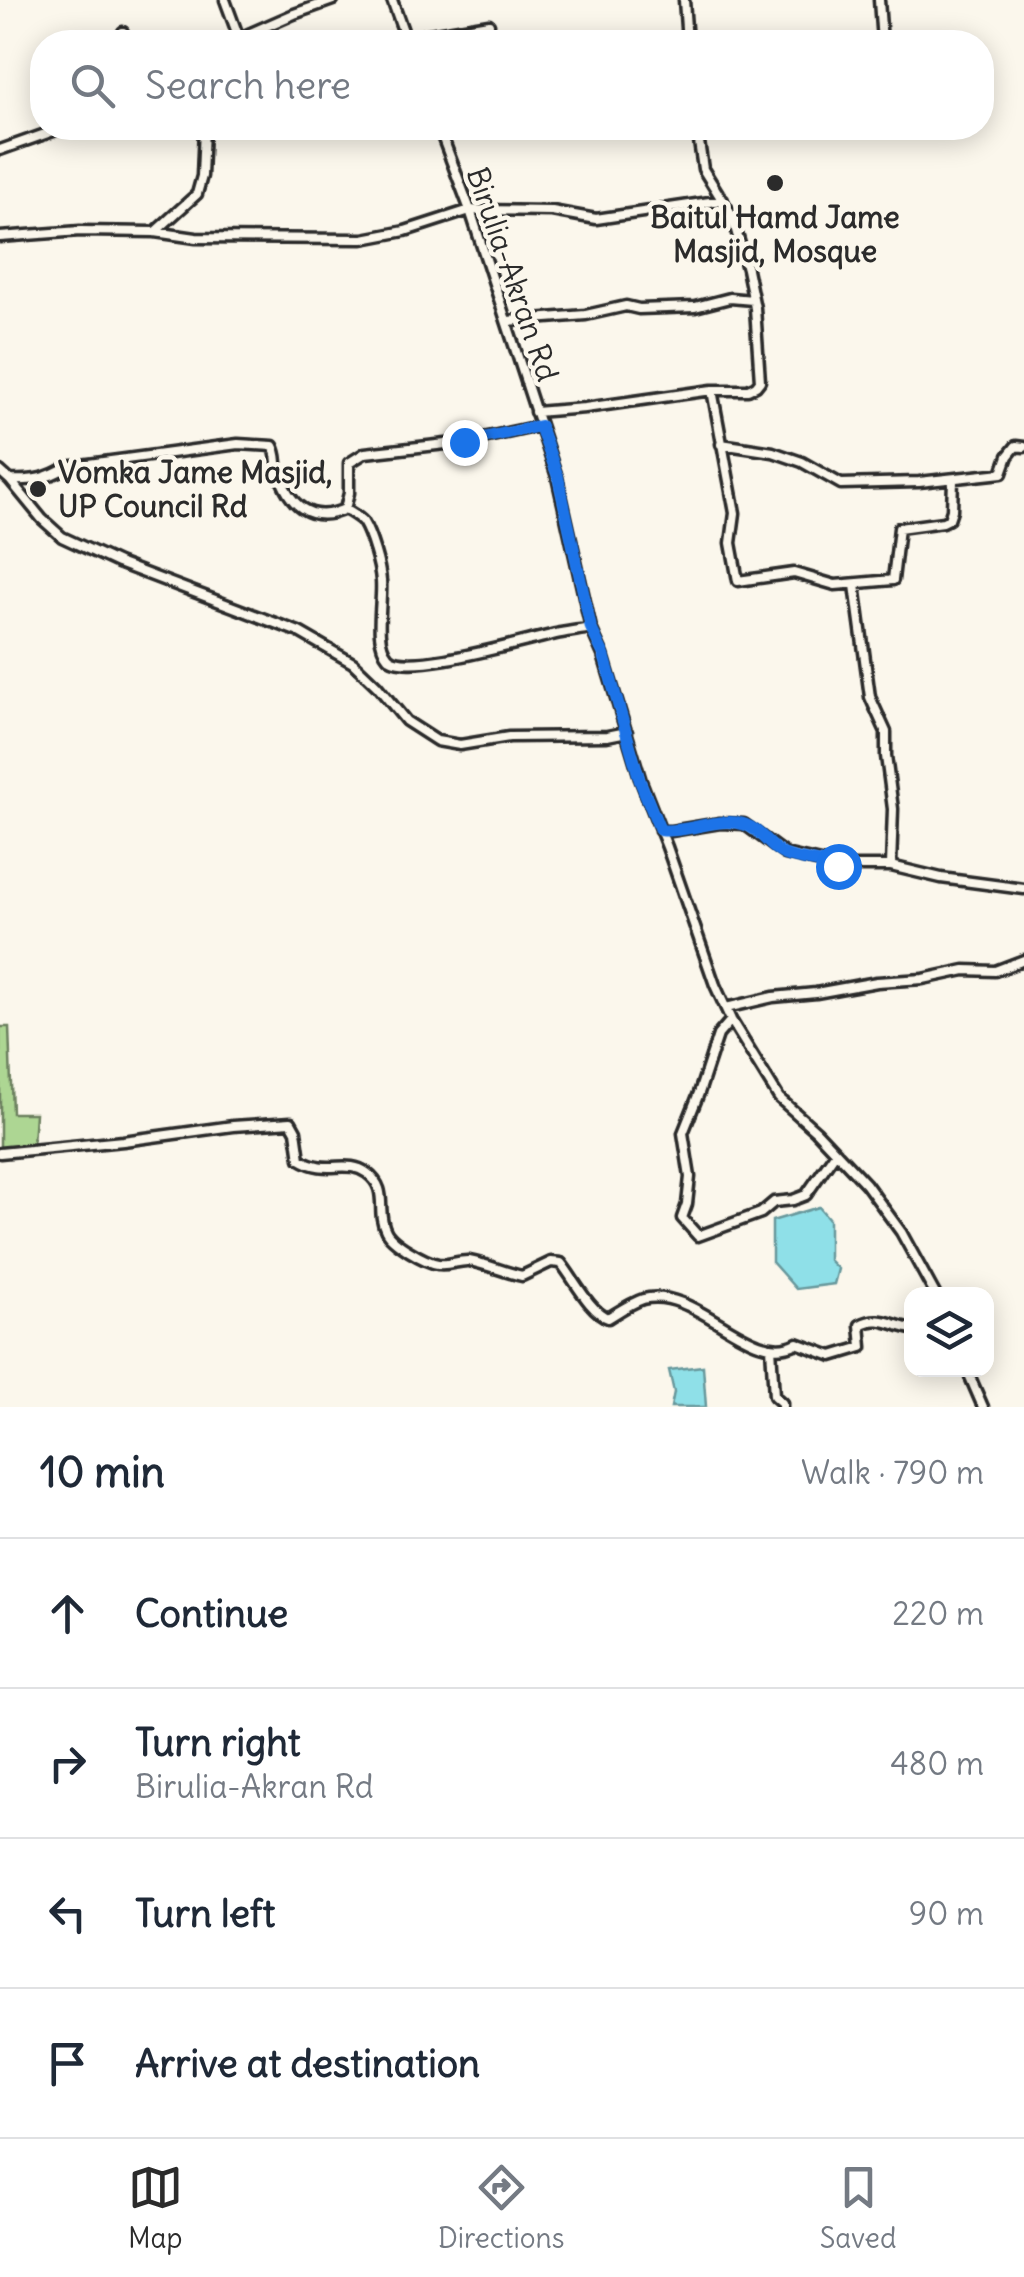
<!DOCTYPE html>
<meta charset="utf-8">
<style>
body{margin:0;font-family:Delius,sans-serif;background:#f2f2f3;color:#1f2937}
.controls{position:absolute;right:30px;bottom:30px;display:grid;overflow:hidden;border-radius:20px;box-shadow:0 5px 25px #0003}
.controls button{width:90px;height:90px;display:grid;place-items:center;padding:0;border:0;border-bottom:2px solid #e0e1e3;background:#fff;color:#1f2937;font:50px sans-serif}
.stop{position:absolute;width:30px;height:30px;margin:-22px;border:8px solid #1a73e8;border-radius:50%;background:#fff}
.stop.end{background:#1a73e8;border-color:#fff;box-shadow:0 2px 10px #0008}
.list{margin:0;padding:0;list-style:none}
h2{display:flex;justify-content:space-between;align-items:center;height:130px;margin:0;padding:0 40px;font-size:42px}
h2 small{font-size:32px;font-weight:400;color:#747a83}
.list li{display:grid;grid-template-columns:65px 1fr auto;gap:30px;align-items:center;box-sizing:border-box;height:150px;padding:0 40px;border-top:2px solid #e0e1e3}
.list b{display:block;font-size:38px;white-space:nowrap}
.list p{margin:0;font-size:32px;white-space:nowrap;color:#747a83}
.list em{font-size:32px;font-style:normal;color:#747a83}
.icon{flex:none;width:55px;height:55px;fill:none;stroke:currentColor;stroke-width:2;stroke-linecap:round;stroke-linejoin:round}
.map{position:relative;flex:none;width:1024px;height:1407px;overflow:hidden}
.search{position:absolute;background:#fff;box-shadow:0 5px 25px #0003;left:30px;right:30px;top:30px;height:110px;display:flex;align-items:center;gap:25px;box-sizing:border-box;padding:0 35px;border-radius:40px;color:#747a83;font-size:38px}
.sheet{height:730px;background:#fff}
nav{display:flex;justify-content:space-around;align-items:center;box-sizing:border-box;height:140px;border-top:2px solid #e0e1e3;background:#fff;font-size:28px;color:#747a83}
nav a{display:grid;justify-items:center;gap:5px}
nav .on{color:#2b2b2b}
.map>svg:first-child{display:block}
.green{fill:#add693;stroke:#6c805f;stroke-width:2.5}
.water{fill:#8fe0e8;stroke:#67989c;stroke-width:2.5}
.lines{fill:none;stroke-linecap:round;stroke-linejoin:round}
.minor-casing{stroke:#2b2b2b;stroke-width:15}
.minor{stroke:#fbf7ec;stroke-width:8}
.route{stroke:#1a73e8;stroke-width:12}
.poi-dot{fill:#2b2b2b;stroke:#fbf7ec;stroke-width:4}
.labels{text-anchor:middle;dominant-baseline:central;stroke-width:9;stroke-linejoin:round;paint-order:stroke}
.poi-label{font-size:30px;font-weight:bold;fill:#2b2b2b;stroke:#fbf7ec}
.street-label{font-size:30px;fill:#2b2b2b;stroke:#fbf7ec}
</style>
<div class="map">
<svg width="1024" height="1407" viewBox="0 0 1024 1407">
<rect width="100%" height="100%" fill="#fbf7ec"/>
<filter id="ink" filterUnits="userSpaceOnUse"><feTurbulence type="fractalNoise" baseFrequency=".01" numOctaves="2"/><feDisplacementMap in="SourceGraphic" scale="20" xChannelSelector="R" yChannelSelector="G"/><feConvolveMatrix kernelMatrix="1 2 1 2 8 2 1 2 1" color-interpolation-filters="sRGB"/></filter>
<g filter="url(#ink)">
<path class="green" d="M0 1027H9L12 1113H35L33 1145 0 1148Z"/>
<path class="water" d="M819 1207 829 1219V1260L838 1269 834 1284 796 1289 772 1262V1221Z
M703 1366 706 1407H671L674 1392 669 1370Z"/>
<g class="lines">
<defs>
<path id="minor" d="M225 0 239 38
M392 0 407 42
M684 0 687 42
M879 0 882 42
M123 32 124 42
M406 38 489 24
M230 42 294 14 333 0
M439 128 470 210 557 477 591 628 603 655 641 781 667 847 715 985 731 1020 779 1098 816 1131 866 1184 901 1232 935 1294
M0 150 62 128
M155 232 197 194 202 176 204 128
M0 237 80 231 155 232 196 238 363 239 405 231 470 210 552 211 596 219 723 200
M507 321 586 315 626 306 639 309 695 307 730 298 753 300
M712 390 735 513 731 543 738 581 794 573 835 585 893 580 899 528 943 522 949 519 952 510 953 480
M535 412 585 408 712 390H748L756 386 760 381 755 308 747 269 732 216 703 169 697 128
M721 444 773 452 802 462 841 484 919 482 1002 473 1008 456 1016 446 1024 447
M0 471 10 480C32 481 47 479 66 467L238 444 273 446C278 455 276 461 278 470 288 504 310 525 345 509L349 493V463L365 453 464 442 539 426
M10 480 42 519 62 537 118 563 299 632 353 663 377 686 406 721 437 741 460 745 509 737 607 736 627 732
M345 509C351 513 359 517 363 522 371 535 380 566 381 581 383 602 373 640 388 657 406 677 533 638 561 633 571 631 581 630 591 628
M855 585 870 697 886 732V756L893 809 891 866
M660 831H671L720 823 744 824 785 854 838 866H891L941 878 1024 889
M726 1008 773 997 816 993 877 982 923 979 965 970 995 971 1024 960
M731 1020 718 1035 699 1093 683 1133 690 1177 687 1204 682 1218 698 1236 761 1213 774 1202 793 1200 806 1195 836 1152
M0 1153 123 1141 233 1126 291 1122 296 1131 300 1159C327 1176 346 1158 367 1173 390 1190 375 1211 386 1231 392 1243 425 1262 438 1264 448 1266 459 1260 469 1261 487 1264 504 1272 522 1276L551 1262 561 1263C574 1279 590 1312 608 1318 618 1312 631 1303 643 1299 696 1285 751 1368 797 1343L832 1356 862 1347 860 1325C879 1314 893 1326 912 1329
M771 1347 774 1396 782 1403V1407
M967 1370 983 1407"/>
</defs>
<use href="#minor" class="minor-casing"/>
<use href="#minor" class="minor"/>
</g>
</g>
<g class="lines" filter="url(#ink)">
<path class="route" d="M464 442 540 426 558 477 591 628 604 655 640 781 660 830C687 834 719 815 746 825 761 830 769 847 783 854 799 861 821 862 838 866"/>
</g>
<g class="poi-dot">
<circle cx="775" cy="183" r="10"/>
<circle cx="38" cy="489" r="10"/>
</g>
<g class="labels">
<g class="poi-label">
<text x="775" y="217">Baitul Hamd Jame<tspan x="775" dy="34">Masjid, Mosque</tspan></text>
<text x="58" y="472" text-anchor="start">Vomka Jame Masjid,<tspan x="58" dy="34">UP Council Rd</tspan></text>
</g>
<g class="street-label">
<text transform="translate(513 274) rotate(71)">Birulia-Akran Rd</text>
</g>
</g>
</svg>
<div class="controls">
<button><svg class="icon" aria-label="layers" viewBox="0 0 24 24"><path d="M12 4l9 5-9 5-9-5zM3 14l9 5 9-5"/></svg></button>
</div>
<div class="stop" style="left:838px;top:866px"></div>
<div class="stop end" style="left:464px;top:442px"></div>
<div class="search"><svg class="icon" aria-label="search" viewBox="0 0 24 24"><circle cx="10" cy="10" r="6"/><path d="M15 15l6 6"/></svg>Search here</div>
</div>
<section class="sheet">
<h2>10 min<small>Walk · 790 m</small></h2>
<ul class="list">
<li><svg class="icon" aria-label="ahead" viewBox="0 0 24 24"><path d="M12 20V5M6 11l6-6 6 6"/></svg><div><b>Continue</b></div><em>220 m</em></li>
<li><svg class="icon" aria-label="right" viewBox="0 0 24 24"><path d="M7 20v-9h11M14 6l5 5-5 5"/></svg><div><b>Turn right</b><p>Birulia-Akran Rd</p></div><em>480 m</em></li>
<li><svg class="icon" aria-label="left" viewBox="0 0 24 24"><path d="M17 20v-9H6M10 6l-5 5 5 5"/></svg><div><b>Turn left</b></div><em>90 m</em></li>
<li><svg class="icon" aria-label="arrive" viewBox="0 0 24 24"><path d="M6 21V4h12l-3 4 3 4H6"/></svg><div><b>Arrive at destination</b></div></li>
</ul>
</section>
<nav>
<a class="on"><svg class="icon" aria-label="map" viewBox="0 0 24 24"><path d="M3 6l6-2 6 2 6-2v14l-6 2-6-2-6 2zM9 4v14M15 6v14"/></svg>Map</a>
<a><svg class="icon" aria-label="directions" viewBox="0 0 24 24"><path d="M12 3l9 9-9 9-9-9zM9 14v-3h6M13 9l2 2-2 2"/></svg>Directions</a>
<a><svg class="icon" aria-label="saved" viewBox="0 0 24 24"><path d="M7 4h10v16l-5-4-5 4z"/></svg>Saved</a>
</nav>
